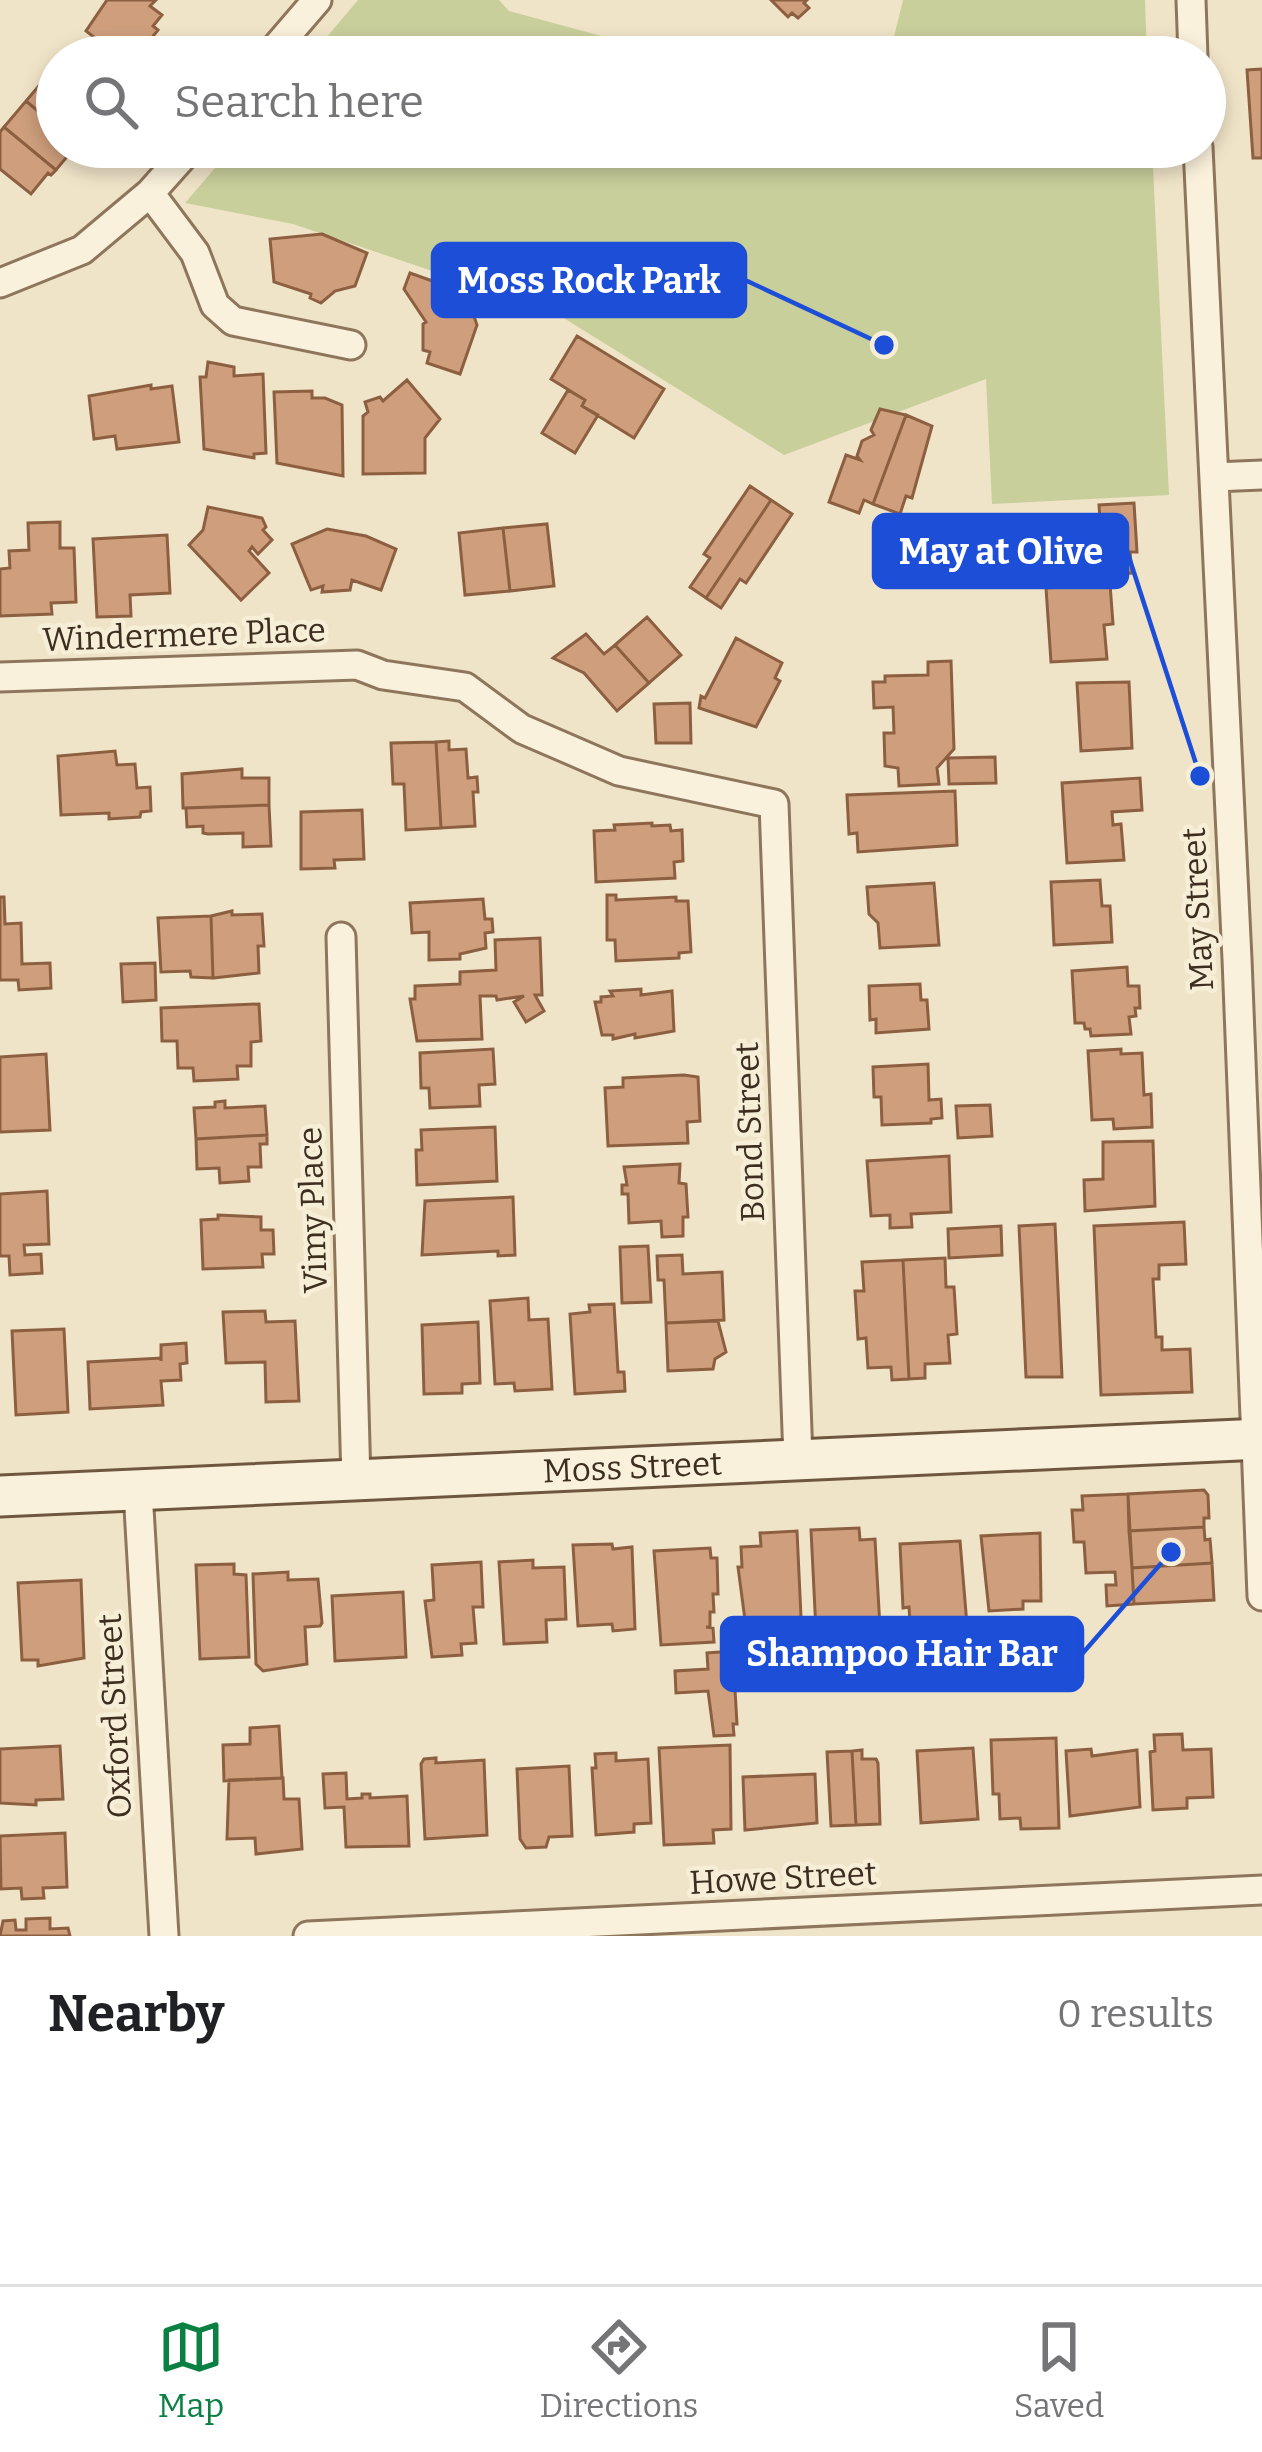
<!DOCTYPE html>
<style>
body{margin:0;font-family:Bitter,serif;background:#f2f2f2;color:#202124}
.list{margin:0;padding:0;list-style:none}
h2{display:flex;justify-content:space-between;align-items:center;height:156px;margin:0;padding:0 48px;font-size:51px}
h2 small{font-size:39px;font-weight:400;color:#757577}
.icon{flex:none;width:66px;height:66px;fill:none;stroke:currentColor;stroke-width:2;stroke-linecap:round;stroke-linejoin:round}
.map{position:relative;flex:none;width:1262px;height:1936px;overflow:hidden}
.search{position:absolute;background:#fff;box-shadow:0 6px 18px #0003;left:36px;right:36px;top:36px;height:132px;display:flex;align-items:center;gap:30px;box-sizing:border-box;padding:0 42px;border-radius:66px;color:#757577;font-size:45px}
.sheet{height:348px;background:#fff}
nav{display:flex;justify-content:space-around;align-items:center;box-sizing:border-box;height:168px;border-top:3px solid #e0e0e0;background:#fff;font-size:33px;color:#757577}
nav a{display:grid;justify-items:center;gap:6px}
nav .on{color:#0b8043}
.map>svg:first-child{display:block}
.green{fill:#c9cf9b}
.building{fill:#cf9f7d;stroke:#8d5f41;stroke-width:3}
.lines{fill:none;stroke-linecap:round;stroke-linejoin:round}
.street-casing{stroke:#8d765c;stroke-width:33}
.secondary-casing{stroke:#6f573f;stroke-width:45}
.street{stroke:#faf1dc;stroke-width:27}
.secondary{stroke:#faf1dc;stroke-width:39}
.labels{text-anchor:middle;dominant-baseline:central;stroke-width:9;stroke-linejoin:round;paint-order:stroke}
.street-label{font-size:33px;fill:#3d2e20;stroke:#f7eed8}
.leader{fill:none;stroke:#1d4ed8;stroke-width:4.5}
.callout-dot{fill:#1d4ed8;stroke:#f7eed8;stroke-width:4.5}
.callout{fill:#1d4ed8;stroke:#1d4ed8;stroke-width:4.5}
.callout-label{font-size:36px;text-anchor:middle;font-weight:bold;fill:#fff}
</style>
<div class="map">
<svg width="1262" height="1936" viewBox="0 0 1262 1936">
<rect width="100%" height="100%" fill="#f0e4c8"/>
<path class="green" d="M358 0H499L509 11 679 57H310Z
M903 0H1145L1147 57H889Z
M233 147H1152L1169 495 992 504 986 379 784 455 554 312 293 224 185 203Z"/>
<path class="building" d="M107 0H156L150 6 162 15 153 26 158 30 150 40 161 49 155 57H120L86 31Z
M771 0H807L804 3 809 8 798 18 792 13 788 17Z
M1262 69V158H1253L1247 70Z
M48 75 57 82V127L26 101Z
M26 101 57 127V147H75L56 170 4 127Z
M4 127 56 170 51 175 48 173 31 194 0 169V132Z
M322 234 367 253 355 286 335 291 321 303 310 298 311 294 274 282 270 239Z
M410 273 466 293 477 325 460 374 427 363 430 352 423 350V324L426 322 404 289Z
M577 336 664 389 634 438 582 406 585 400 551 379Z
M208 362 234 367V376L263 374 266 453 254 454V458L204 449 200 377H206Z
M407 380 440 419 425 438V473L363 474V416L368 412 365 402 380 397 383 401Z
M151 385V389L172 386 179 442 117 449 115 436 94 439 89 396Z
M568 390 585 400 582 406 598 415 575 453 542 433Z
M312 391V398H325L342 405 343 476 277 463 274 392Z
M880 409 906 415 873 504 864 500 859 513 829 502 846 455 860 460 857 456 862 441 874 435 871 430Z
M906 415 932 426 912 498 906 496 900 514 873 504Z
M750 486 771 500 706 598 690 587 710 558 704 554Z
M771 500 792 514 746 583 740 579 721 608 706 598Z
M1134 503 1137 552H1130L1132 573 1062 577 1059 521 1100 519 1099 505Z
M208 507 262 518 266 527 263 530 272 540 258 554 252 547 249 551 269 573 241 600 189 545 203 530Z
M60 522V548H74L76 602 51 603 52 614 0 616V569L10 568 9 551 29 550 28 523Z
M547 524 554 586 510 591 503 528Z
M503 528 510 591 465 595 459 533Z
M327 529 366 536 396 549 381 590 352 580 350 590 322 592 323 586 311 590 292 544Z
M167 535 170 593 130 595 131 616 97 617 93 539Z
M1110 584 1113 624 1104 625 1107 659 1051 662 1046 588Z
M647 617 681 655 649 683 615 645Z
M586 634 604 654 615 645 649 683 617 711 584 673 553 658Z
M736 638 782 663 775 678 780 681 756 727 699 708 701 696 705 698Z
M951 661 954 749 937 768 939 784 899 786 898 768 885 766 884 733H894L893 707 874 708 873 682H885V676L928 675V662Z
M1129 682 1132 748 1081 751 1077 683Z
M690 703 691 743H656L654 704Z
M449 741V750L466 749 468 778 477 777 478 792H473L475 826 441 828 436 742Z
M436 742 441 828 406 830 404 784H393L391 743Z
M115 751 117 765 135 764 137 788 150 787 151 811 141 812 140 817 109 819V813L61 815 58 756Z
M995 757 996 783 949 784 948 758Z
M242 769V778H269V805L183 808 182 774Z
M1140 778 1142 810 1112 812 1113 825 1121 824 1124 860 1067 863 1062 783Z
M955 791 957 845 858 852 857 833 849 834 847 795Z
M269 805 271 846 243 847V833L208 834 203 833V826L187 827 186 808Z
M362 810 364 859 334 860 335 868 301 869V812Z
M652 823V826L670 825 671 831 682 830 683 861 674 862 675 878 596 882 594 831 615 830 614 825Z
M1100 880 1102 906H1110L1112 942 1054 945 1051 882Z
M934 883 939 945 880 948 878 923 869 914 867 887Z
M607 895H616V900L676 897V901H688L691 952 679 953V958L616 961 615 940H607Z
M0 897H4L5 924 21 923 22 964 50 963 51 988 19 990 18 980H0Z
M483 899 485 919H492L493 932 485 933 486 948 460 954V959L429 960V932L412 933 410 903Z
M232 911V915L262 914 264 946H258L259 973 213 978 211 916Z
M211 916 213 978 191 977 190 971 161 972 158 918Z
M540 938 542 995H535L544 1011 526 1022 514 1002 524 996 497 1000 496 996H480L482 1039 417 1041 410 999H415V986L460 984V972L496 970 495 940Z
M155 963 156 1000 123 1002 121 964Z
M1127 967 1128 986H1139L1140 1008H1135L1136 1016 1129 1017 1131 1034 1091 1036 1090 1029H1085L1084 1023H1075L1072 971Z
M920 984 921 1000H927L929 1029 876 1033V1019L870 1020 869 986Z
M641 989V995L672 991 674 1031 635 1038V1034L613 1039V1035H602L595 1002H601V997L613 996 610 991Z
M259 1004 261 1041 251 1042V1066H237L238 1079 194 1081 193 1068H178L177 1041H162L161 1008Z
M493 1049 495 1084 479 1085 480 1106 430 1108 429 1088H421L420 1053Z
M1121 1049V1054L1142 1053 1144 1095 1151 1094 1152 1127 1114 1129 1113 1119 1092 1120 1088 1051Z
M46 1054 50 1130 0 1132V1057Z
M928 1064 929 1100 941 1099 942 1118 931 1119V1123L882 1125 881 1097H874L873 1067Z
M684 1075 698 1077 700 1121 687 1122 688 1143 608 1146 605 1088 623 1087V1078Z
M225 1101V1108L265 1106 267 1135 196 1139 194 1108 215 1107V1102Z
M990 1105 992 1136 958 1138 956 1106Z
M495 1127 497 1181 417 1185 416 1150H422L421 1130Z
M267 1135V1144H260L261 1167H248L249 1181 220 1183 219 1168 197 1169 196 1139Z
M1153 1141 1155 1206 1085 1211 1084 1180 1103 1179V1142Z
M949 1156 951 1212 911 1214 912 1227 890 1228V1215L871 1216 867 1161Z
M680 1164 679 1183 686 1184 688 1217H683V1236L662 1237 661 1221 629 1223 628 1194H622V1185H627L624 1167Z
M47 1191 49 1244 24 1245 25 1255 41 1254 42 1273 10 1275 9 1256H0V1194Z
M513 1197 515 1255 498 1256V1251L422 1255 425 1201Z
M218 1215 261 1217V1230H273L274 1254H262L263 1267 203 1269 201 1220 218 1219Z
M1184 1222 1186 1264 1159 1265V1279H1153L1156 1337H1162V1350L1190 1349 1192 1392 1101 1395 1094 1226Z
M1055 1224 1062 1377H1026L1019 1226Z
M1001 1226 1002 1255 949 1258 948 1229Z
M648 1246 651 1302 622 1303 620 1247Z
M682 1255 683 1274 722 1272 724 1320 666 1323 664 1280H658L657 1256Z
M945 1258 946 1287H954L957 1334 948 1335 950 1363 925 1364V1378L909 1379 903 1260Z
M903 1260 909 1379 892 1380 891 1367 868 1368 866 1338 858 1339 855 1291H864L862 1262Z
M528 1298 529 1320 548 1319 552 1389 515 1391 514 1383 495 1384 490 1301Z
M614 1304 618 1372H624L625 1391 575 1394 570 1314 590 1312 589 1305Z
M265 1311 266 1322 295 1321 299 1401 266 1402 265 1362 226 1363 223 1312Z
M718 1321 726 1352 715 1359 713 1369 668 1371 666 1323Z
M478 1322 480 1383 462 1384V1393L424 1394 422 1325Z
M64 1329 68 1412 16 1415 12 1331Z
M186 1343 187 1363 180 1364 181 1380 161 1381 163 1405 90 1409 88 1362 161 1358V1361V1345Z
M1204 1490 1208 1495 1209 1518H1204V1527L1129 1531 1128 1494Z
M1128 1494 1134 1604 1107 1606 1106 1585H1116L1115 1572 1086 1573 1084 1542H1074L1072 1510H1083L1082 1496Z
M1204 1527 1205 1540 1210 1539 1212 1563 1132 1568 1129 1531Z
M859 1528 860 1540 875 1539 880 1628 816 1631 811 1530Z
M797 1531 801 1617 760 1624V1619L745 1620 738 1567H742L741 1547 761 1546 760 1533Z
M1040 1533 1041 1601H1023V1609L989 1611 981 1536Z
M960 1541 968 1637 911 1639 909 1607 903 1608 900 1544Z
M612 1544 613 1549 632 1547 635 1629 613 1631 612 1624 578 1626 573 1545Z
M710 1548 711 1558H717L718 1594H713L714 1612H710V1627H706L713 1628 714 1642 661 1645 654 1551Z
M533 1560V1568L564 1567 566 1619 546 1620 547 1642 504 1644 499 1562Z
M481 1562 483 1607H473L476 1643 461 1644 462 1655 432 1657 425 1601 434 1600 432 1565Z
M1212 1563 1214 1600 1134 1604 1132 1568Z
M234 1564V1574L246 1575 249 1657 200 1659 196 1565Z
M288 1572V1580L318 1579 322 1623 320 1626 305 1627 307 1664 263 1671 256 1664 253 1574Z
M81 1580 84 1658 38 1666V1660H22L18 1583Z
M403 1592 406 1657 335 1661 332 1596Z
M733 1651 735 1690H731H735L737 1724H733L734 1735 714 1736 708 1691 676 1693 675 1671 708 1669 707 1653Z
M279 1726 282 1778 224 1781 223 1745 250 1744V1728Z
M1182 1734 1183 1750 1211 1749 1213 1797 1187 1798V1808L1153 1810 1150 1752 1155 1751 1154 1735Z
M1056 1738 1059 1828 1021 1829 1020 1818 1000 1819 999 1794H993L991 1740Z
M730 1745 731 1829 713 1830 714 1843 664 1845 659 1748Z
M60 1746 63 1799 36 1800V1805L0 1803V1749Z
M973 1748 978 1819 921 1823 917 1751Z
M1091 1749 1092 1756 1137 1750 1140 1807 1070 1816 1066 1751Z
M862 1750V1759H876L878 1763 880 1824 856 1825 852 1751Z
M852 1751 856 1825 831 1826 827 1752Z
M616 1753V1761L648 1759 651 1823 634 1824V1832L596 1835 592 1768H596L595 1754Z
M436 1758V1763L484 1760 487 1835 425 1839 421 1764 424 1759Z
M569 1766 572 1836 549 1837 546 1847 526 1848 520 1839 517 1769Z
M346 1773 347 1799 362 1798V1794H370V1798L407 1796 409 1846 346 1847 344 1807 325 1808 323 1774Z
M815 1774 817 1823 745 1830 743 1777Z
M283 1778 284 1799H299L302 1849 256 1854 255 1838 227 1839 229 1780Z
M65 1833 67 1887 43 1888 44 1898 22 1899 21 1888 1 1889 0 1836Z
M50 1918V1929L68 1928 70 1936H0L3 1921 15 1920 16 1930H26V1919Z"/>
<g class="lines">
<defs>
<path id="street" d="M1191 0 1193 57
M268 57 317 0
M1198 147 1237 959 1262 1596
M150 193 195 253 215 305 233 321 351 345
M0 283 82 250 150 193 191 147
M1214 477 1262 475
M0 677 357 665 383 675 465 687 522 729 619 771 774 804 798 1458
M341 937 356 1481
M138 1491 164 1936
M308 1936 1262 1890"/>
<g id="secondary">
<path id="s1" d="M0 1496 1262 1439"/>
</g>
</defs>
<use href="#street" class="street-casing"/>
<use href="#secondary" class="secondary-casing"/>
<use href="#street" class="street"/>
<use href="#secondary" class="secondary"/>
</g>
<g class="labels">
<g class="street-label">
<text transform="translate(184 635) rotate(-2)">Windermere Place</text>
<text transform="translate(1198 909) rotate(-93)">May Street</text>
<text transform="translate(750 1132) rotate(-92)">Bond Street</text>
<text transform="translate(313 1210) rotate(-92)">Vimy Place</text>
<text stroke="none"><textPath href="#s1" startOffset="633">Moss Street</textPath></text>
<text transform="translate(115 1716) rotate(-93)">Oxford Street</text>
<text transform="translate(783 1878) rotate(-3)">Howe Street</text>
</g>
</g>
<path class="leader" d="M884 345L745 280M1200 776L1127 551M1171 1552L1082 1654"/>
<g class="callout-dot">
<circle cx="884" cy="345" r="12"/>
<circle cx="1200" cy="776" r="12"/>
<circle cx="1171" cy="1552" r="12"/>
</g>
<g class="callout">
<rect x="433" y="244" width="312" height="72" rx="12"/>
<rect x="874" y="515" width="253" height="72" rx="12"/>
<rect x="722" y="1618" width="360" height="72" rx="12"/>
</g>
<g class="callout-label">
<text x="589" y="293">Moss Rock Park</text>
<text x="1001" y="564">May at Olive</text>
<text x="902" y="1666">Shampoo Hair Bar</text>
</g>
</svg>
<div class="search"><svg class="icon" aria-label="search" viewBox="0 0 24 24"><circle cx="10" cy="10" r="6"/><path d="M15 15l6 6"/></svg>Search here</div>
</div>
<section class="sheet">
<h2>Nearby<small>0 results</small></h2>
<ul class="list">
</ul>
</section>
<nav>
<a class="on"><svg class="icon" aria-label="map" viewBox="0 0 24 24"><path d="M3 6l6-2 6 2 6-2v14l-6 2-6-2-6 2zM9 4v14M15 6v14"/></svg>Map</a>
<a><svg class="icon" aria-label="directions" viewBox="0 0 24 24"><path d="M12 3l9 9-9 9-9-9zM9 14v-3h6M13 9l2 2-2 2"/></svg>Directions</a>
<a><svg class="icon" aria-label="saved" viewBox="0 0 24 24"><path d="M7 4h10v16l-5-4-5 4z"/></svg>Saved</a>
</nav>
